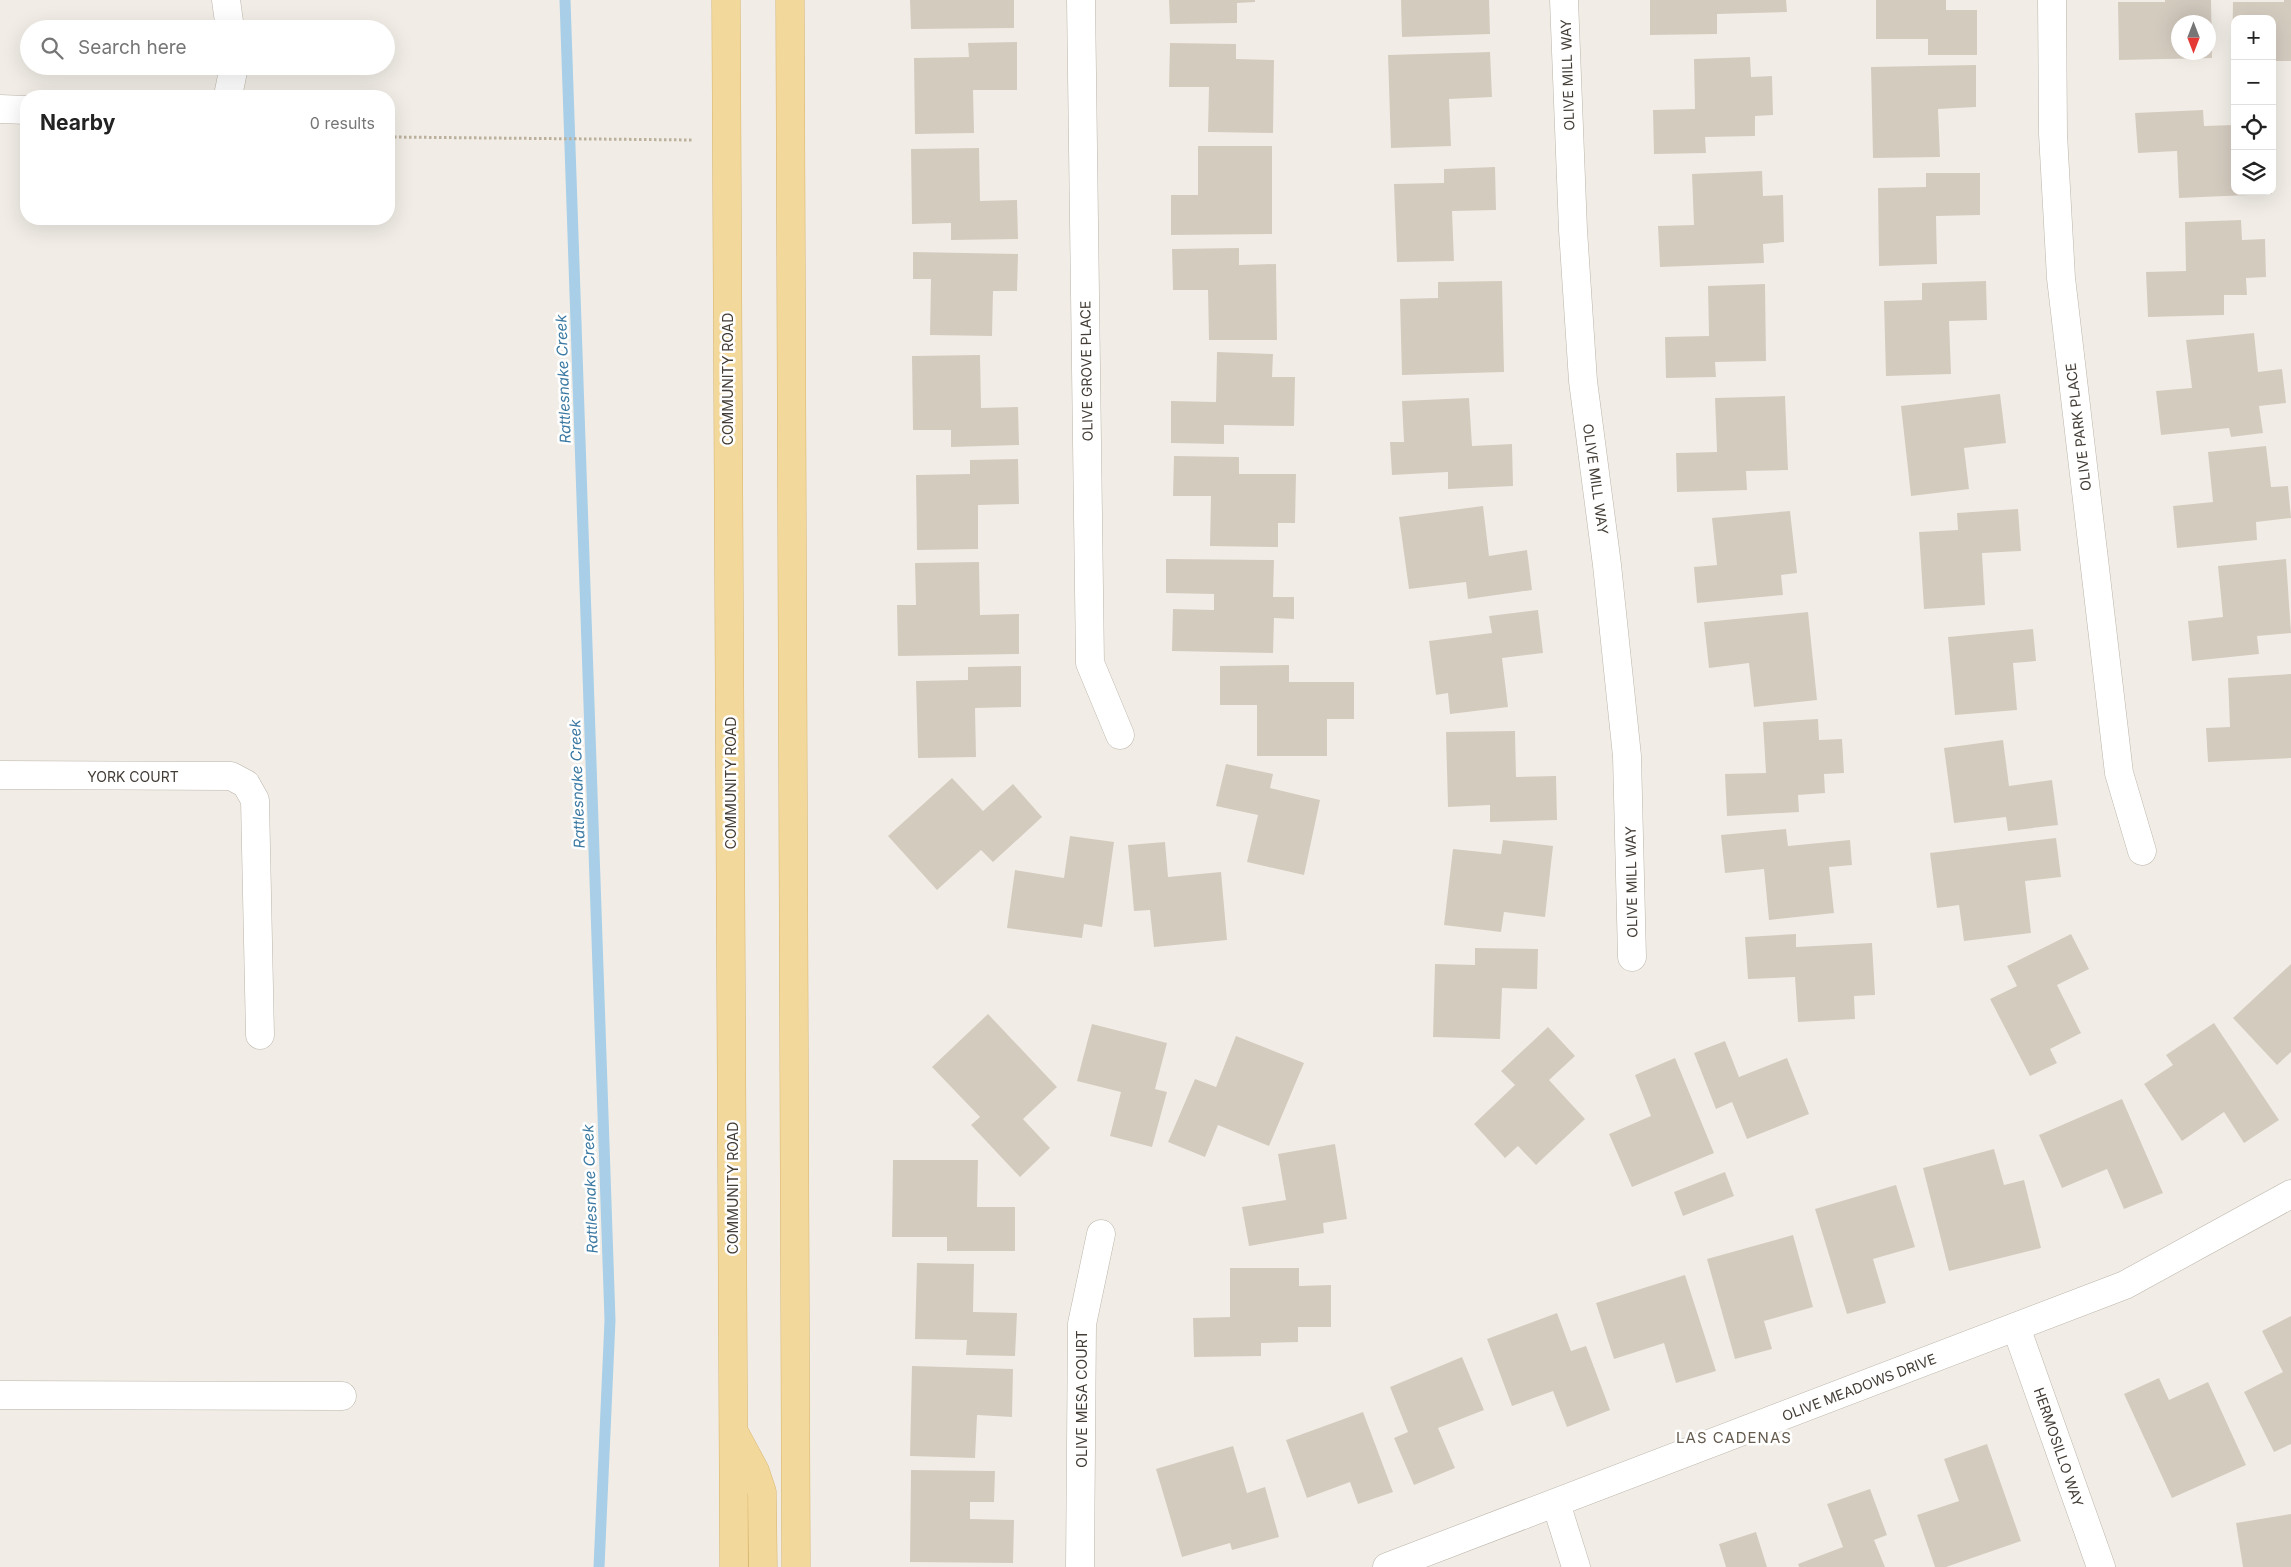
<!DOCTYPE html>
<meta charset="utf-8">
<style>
body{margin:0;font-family:Inter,sans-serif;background:#f6f6f6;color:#222}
.controls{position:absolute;right:15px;top:15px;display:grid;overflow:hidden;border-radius:10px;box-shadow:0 5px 20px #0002}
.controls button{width:45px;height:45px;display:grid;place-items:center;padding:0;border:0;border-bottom:1px solid #e0e0e0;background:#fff;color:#222;font:25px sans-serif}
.compass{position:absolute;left:2171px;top:15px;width:45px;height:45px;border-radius:50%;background:#fff;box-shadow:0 5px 20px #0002;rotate:180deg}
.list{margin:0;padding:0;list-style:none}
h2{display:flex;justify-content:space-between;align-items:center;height:65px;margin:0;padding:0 20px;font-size:21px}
h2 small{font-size:16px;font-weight:400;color:#767676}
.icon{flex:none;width:28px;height:28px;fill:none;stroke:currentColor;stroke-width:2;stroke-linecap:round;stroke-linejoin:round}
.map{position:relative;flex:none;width:2291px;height:1567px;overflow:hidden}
.search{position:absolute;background:#fff;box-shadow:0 5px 20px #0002;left:20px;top:20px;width:375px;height:55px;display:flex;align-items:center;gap:12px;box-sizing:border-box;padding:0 18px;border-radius:28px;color:#767676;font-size:19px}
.panel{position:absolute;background:#fff;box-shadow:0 5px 20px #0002;left:20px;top:90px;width:375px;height:135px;border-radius:20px}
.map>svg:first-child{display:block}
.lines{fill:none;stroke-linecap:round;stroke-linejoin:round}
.stream{stroke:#a8cfe7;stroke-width:11}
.building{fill:#d4cbbf;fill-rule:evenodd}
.minor-casing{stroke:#bbb4a9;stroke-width:29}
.major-casing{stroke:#d6b56e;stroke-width:29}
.path{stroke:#bbb09c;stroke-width:3;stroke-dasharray:2.5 2.5;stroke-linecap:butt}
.minor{stroke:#fff;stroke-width:28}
.major{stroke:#f3d89c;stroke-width:28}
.labels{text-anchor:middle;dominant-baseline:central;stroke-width:5;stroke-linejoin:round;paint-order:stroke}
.street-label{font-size:14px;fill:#433d36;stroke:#fff}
.water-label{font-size:15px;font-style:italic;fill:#3b79a2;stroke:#fff}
.neighbourhood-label{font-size:15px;letter-spacing:1px;fill:#645b4e;stroke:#fff}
</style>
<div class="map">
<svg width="2291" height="1567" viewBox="0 0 2291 1567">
<rect width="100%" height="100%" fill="#f1ede6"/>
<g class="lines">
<path class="stream" d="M565 0 610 1320 599 1567"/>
</g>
<path class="building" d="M910 0H1014V28L911 29Z
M1169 0H1255V2L1237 3V23L1170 24Z
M1401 0H1489L1490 34 1402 37Z
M1650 0H1786L1787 12 1717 14V34L1650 35Z
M1876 0H1946V10H1977V55H1928V39H1876Z
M2165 0H2211L2212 58 2119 60 2118 2H2165ZM2178 22H2208V52H2178Z
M2284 0H2291V61H2272V19H2235V60H2232L2233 2H2284Z
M1017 42V90H973L974 133 915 134 914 58 969 57 968 43Z
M1170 43 1236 44V59L1274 60 1273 133 1208 132 1209 87H1169Z
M1490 52 1492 97 1449 99 1451 146 1391 148 1388 55Z
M1750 57 1751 77 1772 76 1773 115 1755 116V136L1705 137 1706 153 1654 154 1653 110 1695 109 1694 59Z
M1976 65V107L1938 109 1940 157 1873 158 1871 67Z
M2203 110 2204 126 2235 125V191H2271L2272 194 2179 198 2177 151 2138 153 2135 113Z
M1198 146H1272V234L1171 235V195H1198Z
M979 148 980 201 1017 200 1018 239 951 240V223L912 224 911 149Z
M1495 167 1496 210 1452 211 1454 261 1397 262 1394 184 1444 183V169Z
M1762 171 1763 196 1783 195 1784 242 1763 244 1764 263 1660 267 1658 226 1694 225 1692 174Z
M1926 173H1980V215L1936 216 1937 264 1879 266 1878 188 1926 187Z
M2241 220 2242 240 2265 239 2266 277 2246 278 2247 295H2224V315L2148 317 2146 272 2186 271 2185 222Z
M1239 248V265L1276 264 1277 340H1209L1208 290H1173L1172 249Z
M913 252 1018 254 1017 291H993L992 336 930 335 931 279H913Z
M1502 281 1504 372 1402 375 1400 299 1438 298V282Z
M1986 281 1987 320 1949 321 1951 374 1886 376 1884 301 1922 300V283Z
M1765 284 1766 361 1715 362 1716 377 1666 378 1665 337 1709 336 1708 286Z
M2254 333 2258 372 2282 369 2286 403 2259 406 2263 433 2231 437 2229 428 2161 435 2156 391 2192 388 2186 340Z
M1217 352 1273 354 1272 377H1295L1294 426 1224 425V444L1171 443V401L1216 402Z
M980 355 981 408 1018 407 1019 445 951 447V430H913L912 356Z
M2000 394 2006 443 1964 448 1969 489 1911 496 1901 406Z
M1785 396 1788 470 1746 471 1747 490 1677 492 1676 453 1717 452 1715 398Z
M1469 398 1472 446 1512 444 1513 486 1448 489V472L1392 475 1390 442H1404L1402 401Z
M2266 446 2271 487 2288 486 2291 518 2256 522 2257 540 2177 548 2173 506 2213 502 2208 452Z
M1174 456 1239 457V474H1296L1295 523H1278V547L1210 546 1211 496H1173Z
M1018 459 1019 504 978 505V549L917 550 916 475 970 474V460Z
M1483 506 1489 556 1527 550 1532 590 1468 599 1466 582 1409 589 1399 517Z
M2018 509 2021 551 1982 553 1985 605 1924 609 1919 532 1958 530 1957 513Z
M1790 511 1797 573 1781 575 1783 595 1697 603 1694 567 1717 565 1712 518Z
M1166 559 1274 560 1273 597H1294V619L1274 618 1273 653 1172 651 1173 609 1214 610V594L1166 593Z
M2286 559 2291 633 2257 636 2259 654 2192 661 2188 621 2223 617 2218 566Z
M979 562 980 615 1019 614V654L898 656 897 605H916L915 563Z
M1538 610 1543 653 1502 658 1508 707 1450 714 1448 693 1436 695 1429 641 1492 633 1489 616Z
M1808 612 1817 700 1754 707 1749 663 1709 668 1704 622Z
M2033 629 2036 661 2013 663 2017 710 1955 715 1948 637Z
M1289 665V682H1354V719H1327V756H1257V705H1220V666Z
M1021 666V707L975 708 976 757 918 758 916 681 968 680V667Z
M2291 674V758L2208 762 2206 728 2230 727 2228 678Z
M1818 719 1819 740 1842 739 1844 773 1824 774 1825 793 1798 795 1799 812 1727 816 1725 774 1766 773 1763 722Z
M1515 731 1516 777 1556 776 1557 820 1490 822V805L1448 807 1446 732Z
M2003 740 2009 786 2052 780 2058 825 2008 831 2006 817 1954 823 1944 748Z
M1226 764 1273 774 1270 788 1320 800 1304 875 1247 862 1258 815 1216 806Z
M952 778 983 811 1013 784 1042 817 993 862 981 850 937 890 888 836Z
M1786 829 1788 846 1850 840 1852 865 1829 867 1834 913 1769 920 1764 869 1725 873 1721 835Z
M1070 836 1114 842 1102 927 1084 924 1082 938 1007 928 1015 870 1064 878Z
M2056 838 2061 877 2025 881 2031 933 1964 941 1959 905 1937 908 1930 853Z
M1503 840 1553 846 1545 917 1504 912 1501 932 1444 925 1453 849 1501 854Z
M1165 842 1168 877 1221 872 1227 940 1154 947 1150 910 1134 911 1128 845Z
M1796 934V947L1872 943 1875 995 1854 996 1855 1019 1798 1022 1795 977 1748 979 1745 937Z
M2071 934 2089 969 2057 985 2081 1033 2050 1049 2057 1063 2030 1076 1990 999 2017 986 2007 966Z
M1475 948 1538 949 1537 989 1502 988 1500 1039 1433 1037 1435 964 1475 965Z
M2291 964V1052L2277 1065 2233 1018Z
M988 1014 1057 1087 1023 1119 1050 1148 1020 1177 971 1125 980 1117 932 1067Z
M2214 1023 2279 1120 2244 1143 2224 1112 2182 1141 2144 1084 2173 1065 2166 1055Z
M1092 1024 1167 1043 1155 1089 1167 1092 1152 1147 1110 1136 1121 1092 1077 1081Z
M1548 1027 1575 1056 1549 1080 1585 1119 1536 1165 1518 1146 1505 1158 1474 1124 1515 1085 1501 1071Z
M1236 1036 1304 1063 1269 1146 1218 1125 1205 1157 1168 1142 1195 1079 1216 1087Z
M1725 1041 1739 1077 1787 1058 1809 1114 1747 1139 1732 1102 1716 1109 1694 1053Z
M1675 1058 1714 1153 1632 1187 1609 1134 1651 1116 1635 1075Z
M2122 1099 2163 1193 2124 1209 2107 1169 2062 1188 2039 1135Z
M1335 1144 1347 1219 1323 1223 1324 1233 1249 1246 1242 1207 1286 1200 1278 1154Z
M1994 1149 2004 1185 2024 1180 2041 1248 1949 1271 1923 1168Z
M893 1160H978L977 1207H1015V1251H947V1237H892Z
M1725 1172 1734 1196 1683 1216 1674 1192Z
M1896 1185 1915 1247 1873 1259 1886 1303 1847 1314 1815 1209Z
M1793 1235 1813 1307 1764 1321 1772 1349 1735 1359 1707 1259Z
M917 1263 974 1264 973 1312 1017 1313 1015 1356 966 1355 967 1340 915 1339Z
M1230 1268H1299V1286L1331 1285V1327H1298V1342L1261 1343V1356L1194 1357 1193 1318 1230 1317Z
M1685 1275 1716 1371 1676 1383 1664 1343 1614 1359 1596 1303Z
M1557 1313 1571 1351 1586 1346 1610 1410 1567 1427 1553 1391 1512 1406 1487 1339Z
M2291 1316V1444L2274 1452 2244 1392 2283 1372 2262 1331Z
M1462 1357 1484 1410 1438 1428 1455 1468 1414 1485 1394 1438 1408 1432 1390 1387Z
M912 1366 1013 1369 1012 1417 977 1415 975 1458 910 1456Z
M2159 1378 2169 1400 2208 1382 2246 1465 2172 1498 2124 1394Z
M1363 1412 1393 1492 1358 1504 1350 1482 1307 1498 1286 1440Z
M1987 1444 2021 1541 1946 1567H1935L1917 1515 1959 1501 1944 1459Z
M1233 1446 1247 1493 1265 1487 1279 1537 1232 1550 1230 1543 1182 1557 1156 1469Z
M911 1470 995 1471 994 1502H970V1519L1014 1520 1013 1563 910 1562Z
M1870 1489 1887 1535 1874 1540 1885 1567H1799L1798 1564 1843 1547 1827 1504Z
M2291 1514V1567H2243L2236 1523Z
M1756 1532 1767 1567H1726L1719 1544Z"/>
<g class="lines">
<defs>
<path id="minor" d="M226 0 230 29
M1081 0 1090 663 1120 735
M1564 0 1573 230 1583 381 1607 565 1627 756 1632 957
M2052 0 2053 134 2061 278 2119 773 2142 851
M228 96 234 66
M0 109 26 110
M0 775 231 776 246 784 255 800 260 1035
M2016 1327 2101 1567
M0 1395 342 1396
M1556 1503 1576 1567
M1080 1567 1082 1324 1101 1234
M1387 1567 2125 1285 2291 1194"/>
<path id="major" d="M726 0 734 1567
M790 0 796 1567
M734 1432 755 1471 762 1492 763 1567"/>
</defs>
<use href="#minor" class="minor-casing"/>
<use href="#major" class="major-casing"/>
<path class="path" d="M389 137 693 140"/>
<use href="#minor" class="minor"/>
<use href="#major" class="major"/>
</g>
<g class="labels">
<g class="street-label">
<text transform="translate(1567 75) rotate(-92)">OLIVE MILL WAY</text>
<text transform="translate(1086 371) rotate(-91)">OLIVE GROVE PLACE</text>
<text transform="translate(727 379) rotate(-90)">COMMUNITY ROAD</text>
<text transform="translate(2078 427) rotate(-97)">OLIVE PARK PLACE</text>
<text transform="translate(1596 479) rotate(82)">OLIVE MILL WAY</text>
<text x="133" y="776">YORK COURT</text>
<text transform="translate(730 783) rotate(-90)">COMMUNITY ROAD</text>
<text transform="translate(1631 882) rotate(-91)">OLIVE MILL WAY</text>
<text transform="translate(732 1188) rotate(-90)">COMMUNITY ROAD</text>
<text transform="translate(1859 1387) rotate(-21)">OLIVE MEADOWS DRIVE</text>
<text transform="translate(1081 1399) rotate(-90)">OLIVE MESA COURT</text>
<text transform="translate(2059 1447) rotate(71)">HERMOSILLO WAY</text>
</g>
<g class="water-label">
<text transform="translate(563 379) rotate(-92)">Rattlesnake Creek</text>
<text transform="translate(577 784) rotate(-92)">Rattlesnake Creek</text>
<text transform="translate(590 1189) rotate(-92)">Rattlesnake Creek</text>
</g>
<g class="neighbourhood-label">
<text x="1734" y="1437">LAS CADENAS</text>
</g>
</g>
</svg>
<div class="controls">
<button>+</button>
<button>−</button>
<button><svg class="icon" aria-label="locate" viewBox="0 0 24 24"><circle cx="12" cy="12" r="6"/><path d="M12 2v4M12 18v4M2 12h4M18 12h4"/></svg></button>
<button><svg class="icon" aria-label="layers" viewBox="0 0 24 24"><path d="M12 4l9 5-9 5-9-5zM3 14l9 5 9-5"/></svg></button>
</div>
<svg class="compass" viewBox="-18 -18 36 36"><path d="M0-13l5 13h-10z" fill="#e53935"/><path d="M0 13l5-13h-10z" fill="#767676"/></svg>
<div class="search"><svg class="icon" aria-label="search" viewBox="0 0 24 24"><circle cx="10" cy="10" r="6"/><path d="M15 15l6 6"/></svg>Search here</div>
<section class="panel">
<h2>Nearby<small>0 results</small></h2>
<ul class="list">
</ul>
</section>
</div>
